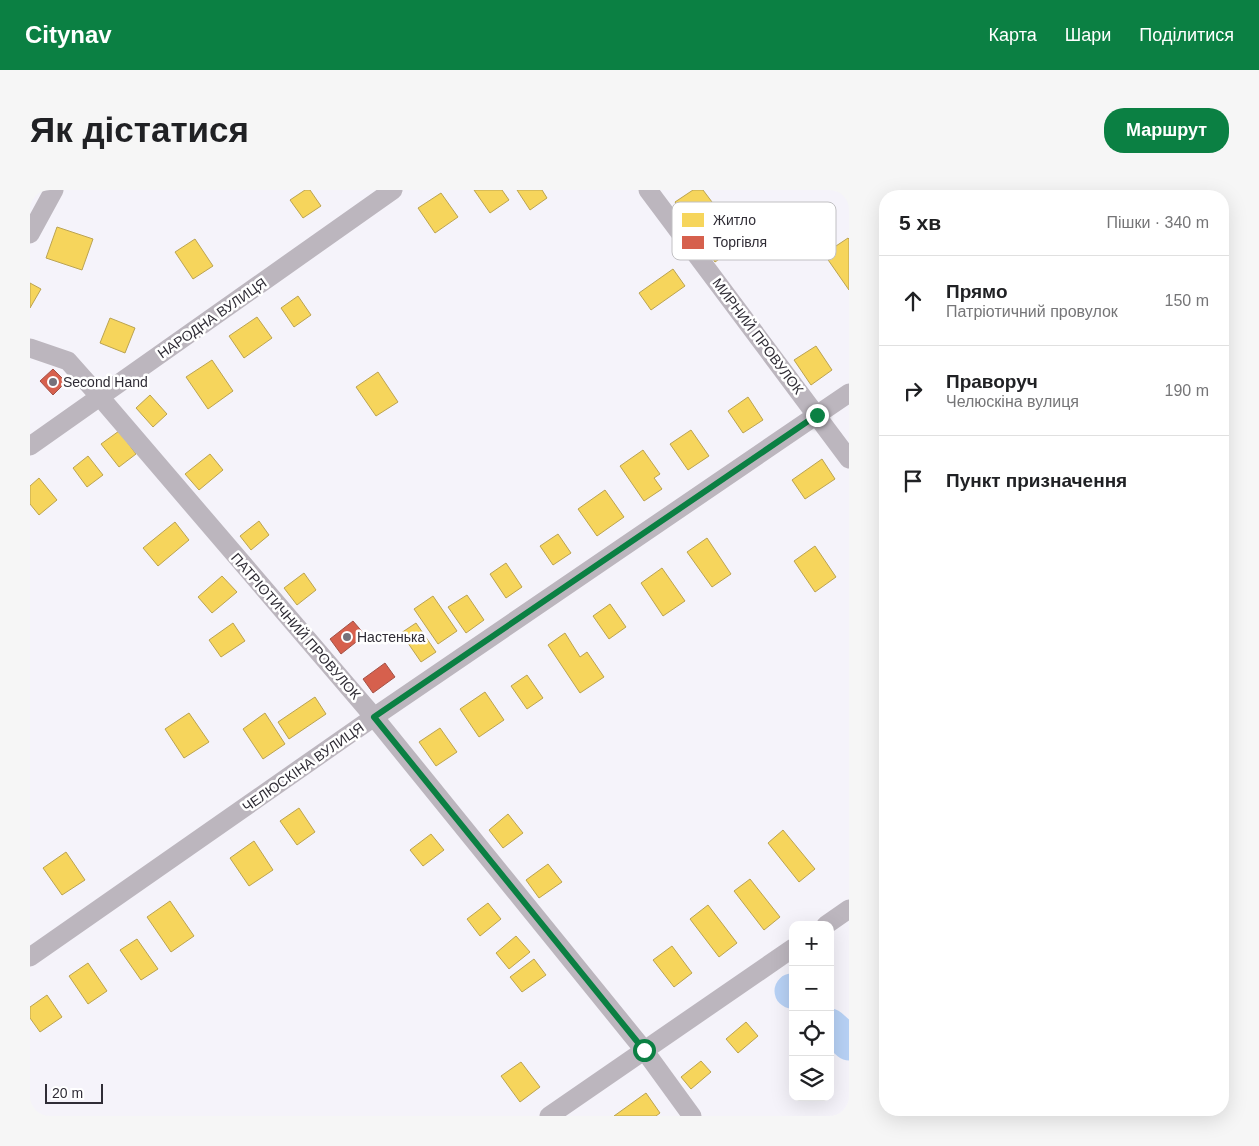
<!DOCTYPE html>
<html lang="uk">
<meta charset="utf-8">
<style>
body{margin:0;font-family:Arial,sans-serif;background:#f6f6f6;color:#202124}
.controls{position:absolute;right:15px;bottom:15px;display:grid;overflow:hidden;border-radius:10px;box-shadow:0 5px 20px #0002}
.controls button{width:45px;height:45px;display:grid;place-items:center;padding:0;border:0;border-bottom:1px solid #e0e0e0;background:#fff;color:#202124;font:25px sans-serif}
.scale{position:absolute;left:15px;bottom:12px;width:58px;box-sizing:border-box;padding-left:5px;border:2px solid #302d36;border-top:0;font-size:14px;line-height:18px;white-space:nowrap;color:#302d36;-webkit-text-stroke:4px #fff;paint-order:stroke}
.stop{position:absolute;width:15px;height:15px;margin:-11px;border:4px solid #0b8043;border-radius:50%;background:#fff}
.stop.end{background:#0b8043;border-color:#fff;box-shadow:0 1px 5px #0008}
.list{margin:0;padding:0;list-style:none}
h2{display:flex;justify-content:space-between;align-items:center;height:65px;margin:0;padding:0 20px;font-size:21px}
h2 small{font-size:16px;font-weight:400;color:#757577}
.list li{display:grid;grid-template-columns:32px 1fr auto;gap:15px;align-items:center;box-sizing:border-box;height:90px;padding:0 20px;border-top:1px solid #e0e0e0}
.list b{display:block;font-size:19px;white-space:nowrap}
.list p{margin:0;font-size:16px;white-space:nowrap;color:#757577}
.list em{font-size:16px;font-style:normal;color:#757577}
.icon{flex:none;width:28px;height:28px;fill:none;stroke:currentColor;stroke-width:2;stroke-linecap:round;stroke-linejoin:round}
.map{position:relative;flex:none;width:819px;height:926px;overflow:hidden;border-radius:20px}
header{display:flex;align-items:center;gap:30px;box-sizing:border-box;height:70px;padding:0 25px;background:#0b8043;color:#fff}
header strong{font-size:24px}
nav{display:flex;gap:28px;margin-inline-start:auto;font-size:18px}
.intro{display:flex;align-items:center;justify-content:space-between;box-sizing:border-box;height:120px;padding:0 30px}
h1{margin:0;font-size:35px}
.button{padding:12px 22px;border-radius:20px;background:#0b8043;color:#fff;font-size:18px;font-weight:700}
main{display:flex;gap:30px;padding:0 30px}
aside{flex:1;background:#fff;border-radius:20px;box-shadow:0 5px 20px #0002}
.map>svg:first-child{display:block}
.homes{fill:#f6d55c;stroke:#bba351}
.shops{fill:#d6604d;stroke:#a45146}
.lines{fill:none;stroke-linecap:round;stroke-linejoin:round}
.river{stroke:#b7d1f5;stroke-width:35}
.minor{stroke:#bcb6be;stroke-width:19}
.route{stroke:#0b8043;stroke-width:6}
.poi-dot{fill:#75727b;stroke:#fff;stroke-width:2}
.labels{text-anchor:middle;dominant-baseline:central;stroke-width:5;stroke-linejoin:round;paint-order:stroke}
.street-label{font-size:14px;fill:#302d36;stroke:#fff}
.poi-label{font-size:14px;fill:#302d36;stroke:#fff;text-anchor:start}
.key{fill:#fff;stroke:#c1c0c3;stroke-width:1}
.key-label{font-size:14px;fill:#302d36}
</style>
<header>
<strong>Citynav</strong>
<nav><a>Карта</a><a>Шари</a><a>Поділитися</a></nav>
</header>
<div class="intro"><h1>Як дістатися</h1><a class="button">Маршрут</a></div>
<main>
<div class="map">
<svg width="819" height="926" viewBox="0 0 819 926">
<rect width="100%" height="100%" fill="#f5f3fa"/>
<path class="homes" d="M275 0H280L291 16 273 28 260 10Z
M444 0H472L479 10 460 23Z
M487 0H512L517 8 500 20Z
M663 0H673L682 12 657 29 645 12Z
M411 3 428 27 405 43 388 18Z
M27 37 63 49 52 80 16 68Z
M699 37 711 54 685 72 673 54Z
M818 48 819 49V100L794 64Z
M165 49 183 76 163 89 145 62Z
M643 79 655 96 621 120 609 103Z
M0 93 11 99 0 118Z
M268 106 281 125 264 137 251 118Z
M227 127 242 148 214 168 199 146Z
M80 128 105 138 95 163 70 153Z
M786 156 802 180 781 195 764 170Z
M182 170 203 201 178 219 156 187Z
M348 182 368 212 346 226 326 197Z
M120 205 137 224 123 237 106 218Z
M718 207 733 230 713 243 698 221Z
M661 240 679 266 658 280 640 254Z
M89 241 106 264 89 277 71 254Z
M613 260 630 284 624 288 632 299 614 311 590 276Z
M180 264 193 280 169 300 155 284Z
M58 266 73 285 57 297 43 278Z
M792 269 805 289 775 309 762 290Z
M9 288 27 310 9 325 0 314V296Z
M575 300 594 327 567 346 548 319Z
M229 331 239 345 221 360 210 346Z
M145 332 159 350 128 376 113 358Z
M528 344 541 363 523 375 510 356Z
M677 348 701 384 682 397 657 362Z
M785 356 806 387 785 402 764 371Z
M476 373 492 397 476 408 460 384Z
M632 378 655 411 633 426 611 393Z
M274 383 286 400 267 415 254 398Z
M192 386 207 402 182 423 168 407Z
M437 405 454 430 436 443 418 417Z
M403 406 427 441 408 454 384 419Z
M580 414 596 437 579 449 563 426Z
M203 433 215 451 191 467 179 450Z
M386 433 406 462 391 472 371 443Z
M535 443 550 467 557 462 574 487 550 503 518 455Z
M497 485 513 508 497 519 481 496Z
M455 502 474 530 449 547 430 519Z
M285 507 296 524 259 549 248 532Z
M159 523 179 552 154 568 135 539Z
M235 523 255 554 233 569 213 539Z
M410 538 427 562 406 576 389 552Z
M269 618 285 642 267 655 250 631Z
M478 624 493 643 473 658 459 640Z
M753 640 785 679 769 692 738 653Z
M401 644 414 660 393 676 380 660Z
M224 651 243 680 219 696 200 668Z
M36 662 55 690 32 705 13 678Z
M518 674 532 692 509 708 496 690Z
M720 689 750 727 734 740 704 701Z
M140 711 164 746 141 762 117 727Z
M458 713 471 729 450 746 437 729Z
M678 715 707 753 689 767 660 729Z
M486 746 500 762 479 779 466 763Z
M107 749 128 779 111 790 90 760Z
M642 756 662 783 644 797 623 770Z
M504 769 516 785 492 802 480 787Z
M58 773 77 801 58 814 39 786Z
M17 805 32 827 10 842 0 828V817Z
M716 832 728 846 708 863 696 849Z
M671 871 681 882 661 899 651 887Z
M491 872 510 897 490 912 471 886Z
M616 903 630 923 626 926H584Z"/>
<path class="shops" d="M23 179 36 192 23 205 10 191Z
M323 431 335 445 311 464 300 449Z
M355 473 365 487 343 503 333 489Z"/>
<g class="lines">
<path class="river" d="M762 801H763
M800 836 819 853"/>
<path class="minor" d="M618 0 819 269
M0 44 24 0
M0 158 38 171 70 207 344 527 614 860 662 926
M0 256 363 0
M796 735 819 719
M0 767 344 527 819 203
M519 926 763 758"/>
</g>
<g class="lines">
<path class="route" d="M614 860 344 527 787 225"/>
</g>
<g class="poi-dot">
<circle cx="23" cy="192" r="5"/>
<circle cx="317" cy="447" r="5"/>
</g>
<g class="labels">
<g class="street-label">
<text transform="translate(182 128) rotate(-35)">НАРОДНА ВУЛИЦЯ</text>
<text transform="translate(728 146) rotate(53)">МИРНИЙ ПРОВУЛОК</text>
<text transform="translate(266 436) rotate(49)">ПАТРІОТИЧНИЙ ПРОВУЛОК</text>
<text transform="translate(273 577) rotate(-35)">ЧЕЛЮСКІНА ВУЛИЦЯ</text>
</g>
<g class="poi-label">
<text x="33" y="192">Second Hand</text>
<text x="327" y="447">Настенька</text>
</g>
</g>
<rect x="642" y="12" width="164" height="58" rx="8" class="key"/>
<rect x="652" y="23" width="22" height="14" fill="#f6d55c"/>
<rect x="652" y="46" width="22" height="13" fill="#d6604d"/>
<g class="key-label">
<text x="683" y="35">Житло</text>
<text x="683" y="57">Торгівля</text>
</g>
</svg>
<div class="controls">
<button>+</button>
<button>−</button>
<button><svg class="icon" aria-label="locate" viewBox="0 0 24 24"><circle cx="12" cy="12" r="6"/><path d="M12 2v4M12 18v4M2 12h4M18 12h4"/></svg></button>
<button><svg class="icon" aria-label="layers" viewBox="0 0 24 24"><path d="M12 4l9 5-9 5-9-5zM3 14l9 5 9-5"/></svg></button>
</div>
<div class="scale">20 m</div>
<div class="stop" style="left:614px;top:860px"></div>
<div class="stop end" style="left:787px;top:225px"></div>
</div>
<aside>
<h2>5 хв<small>Пішки · 340 m</small></h2>
<ul class="list">
<li><svg class="icon" aria-label="ahead" viewBox="0 0 24 24"><path d="M12 20V5M6 11l6-6 6 6"/></svg><div><b>Прямо</b><p>Патріотичний провулок</p></div><em>150 m</em></li>
<li><svg class="icon" aria-label="right" viewBox="0 0 24 24"><path d="M7 20v-9h11M14 6l5 5-5 5"/></svg><div><b>Праворуч</b><p>Челюскіна вулиця</p></div><em>190 m</em></li>
<li><svg class="icon" aria-label="arrive" viewBox="0 0 24 24"><path d="M6 21V4h12l-3 4 3 4H6"/></svg><div><b>Пункт призначення</b></div></li>
</ul>
</aside>
</main>
